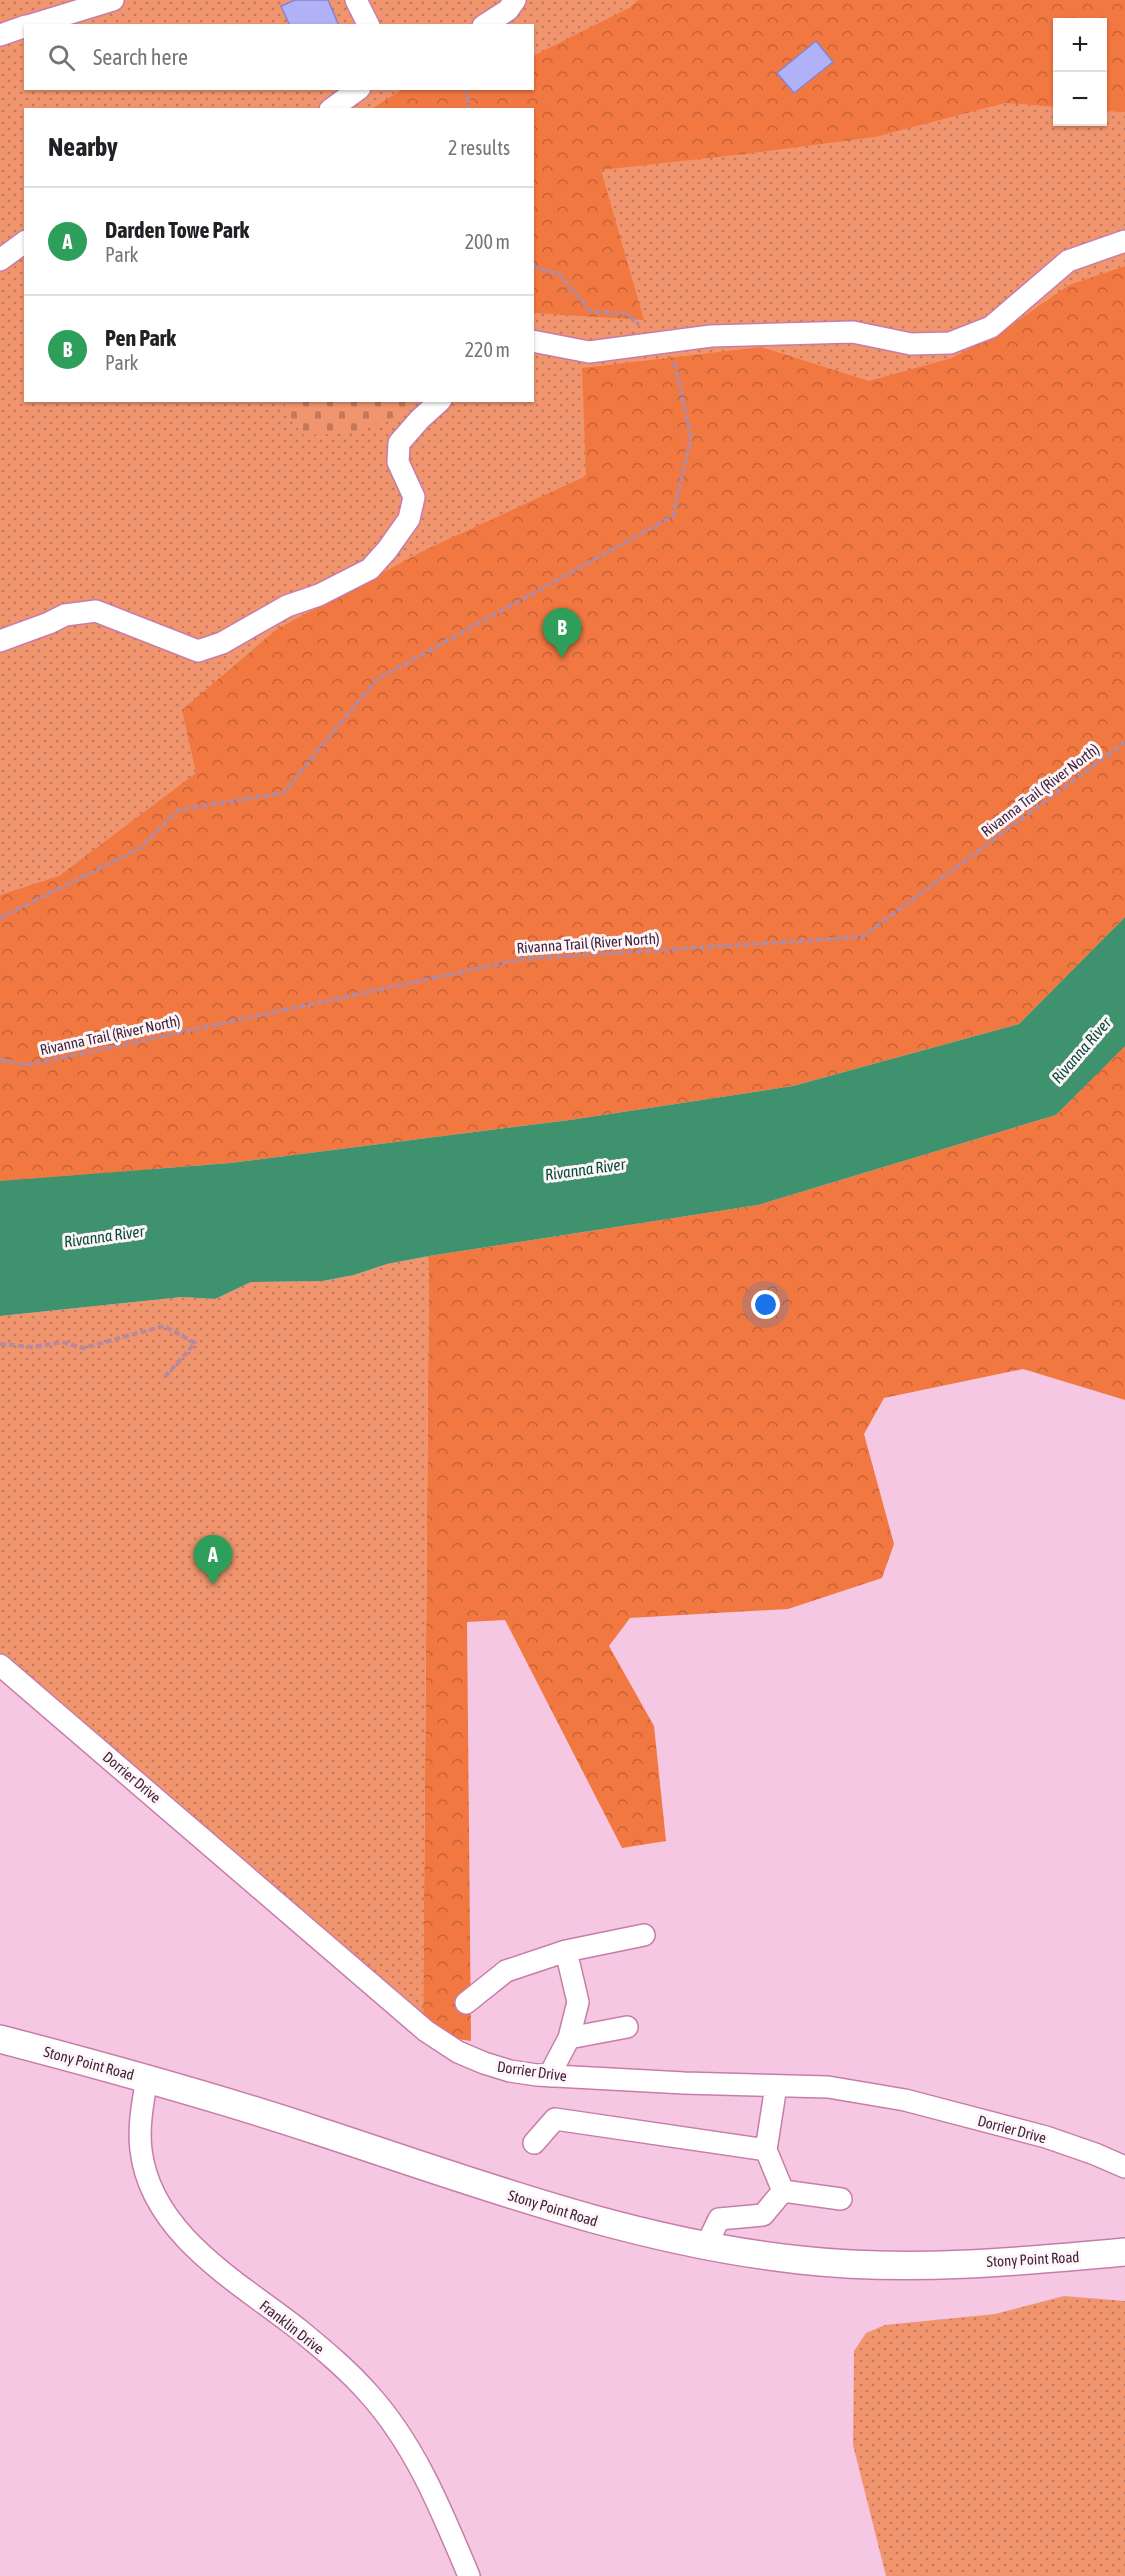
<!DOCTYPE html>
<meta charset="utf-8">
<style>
body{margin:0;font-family:"Asap Condensed",sans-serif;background:#f2f2f2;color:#202124}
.controls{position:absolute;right:18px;top:18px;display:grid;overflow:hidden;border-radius:0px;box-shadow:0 2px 4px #0004}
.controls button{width:54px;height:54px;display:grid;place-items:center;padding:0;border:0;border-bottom:2px solid #e0e0e0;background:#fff;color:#202124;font:30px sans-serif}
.you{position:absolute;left:766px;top:1305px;width:21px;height:21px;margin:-15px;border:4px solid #fff;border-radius:50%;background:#1a73e8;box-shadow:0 0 0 9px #1a73e833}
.badge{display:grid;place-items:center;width:39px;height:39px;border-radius:50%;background:#18805a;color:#fff;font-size:20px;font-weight:700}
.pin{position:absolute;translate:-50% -50px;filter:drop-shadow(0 2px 3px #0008)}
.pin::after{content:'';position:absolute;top:32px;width:21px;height:18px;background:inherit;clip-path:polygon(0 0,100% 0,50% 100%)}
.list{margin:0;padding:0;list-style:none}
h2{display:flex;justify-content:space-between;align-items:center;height:78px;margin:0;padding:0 24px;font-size:26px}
h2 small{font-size:20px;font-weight:400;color:#757577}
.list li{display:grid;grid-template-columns:39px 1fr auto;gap:18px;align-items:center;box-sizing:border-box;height:108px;padding:0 24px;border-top:2px solid #e0e0e0}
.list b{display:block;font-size:22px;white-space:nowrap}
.list p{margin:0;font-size:20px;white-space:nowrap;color:#757577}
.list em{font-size:20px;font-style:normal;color:#757577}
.icon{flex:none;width:33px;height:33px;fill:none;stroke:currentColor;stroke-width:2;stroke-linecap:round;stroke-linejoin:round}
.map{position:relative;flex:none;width:1125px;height:2576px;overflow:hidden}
.search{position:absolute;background:#fff;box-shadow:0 2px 4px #0004;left:24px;top:24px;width:510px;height:66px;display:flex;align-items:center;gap:15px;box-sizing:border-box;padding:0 21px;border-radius:0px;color:#757577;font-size:22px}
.panel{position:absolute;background:#fff;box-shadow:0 2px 4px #0004;left:24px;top:108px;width:510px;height:294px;border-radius:0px}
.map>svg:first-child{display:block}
.grass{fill:url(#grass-dots);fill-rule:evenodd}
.forest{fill:url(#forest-crowns)}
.cemetery{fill:url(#cemetery-stones)}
.water{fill:#3e926e}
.building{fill:#b0b1f7;stroke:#8585cd;stroke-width:1.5}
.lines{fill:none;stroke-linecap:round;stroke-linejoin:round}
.minor-casing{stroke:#c77daa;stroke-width:24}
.major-casing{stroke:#c77daa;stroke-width:30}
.path{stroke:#b28aa2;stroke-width:4;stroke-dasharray:6 3;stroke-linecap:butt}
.minor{stroke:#fff;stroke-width:21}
.major{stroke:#fff;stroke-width:27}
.labels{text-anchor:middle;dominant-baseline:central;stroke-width:6;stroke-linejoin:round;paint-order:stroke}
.street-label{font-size:15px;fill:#432538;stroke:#fef5fa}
.water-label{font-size:16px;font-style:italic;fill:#084e36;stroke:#fef5fa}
</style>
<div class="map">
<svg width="1125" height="2576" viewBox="0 0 1125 2576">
<defs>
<pattern id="grass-dots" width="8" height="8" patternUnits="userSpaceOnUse" patternTransform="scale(1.5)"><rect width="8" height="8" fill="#f1956f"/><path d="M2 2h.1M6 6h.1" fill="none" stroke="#c5795c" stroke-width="1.8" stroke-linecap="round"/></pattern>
<pattern id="forest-crowns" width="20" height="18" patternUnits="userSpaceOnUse" patternTransform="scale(1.5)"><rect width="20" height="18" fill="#f27842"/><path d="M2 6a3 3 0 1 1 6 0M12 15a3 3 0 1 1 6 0" fill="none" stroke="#c66238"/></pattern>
<pattern id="cemetery-stones" width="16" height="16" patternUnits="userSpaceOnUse" patternTransform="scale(1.5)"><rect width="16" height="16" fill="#f1956f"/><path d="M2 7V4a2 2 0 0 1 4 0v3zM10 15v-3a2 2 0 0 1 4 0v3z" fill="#c5795c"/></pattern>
</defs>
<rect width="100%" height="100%" fill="#f6c7e2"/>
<path class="grass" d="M0 0H1125V916L0 1208ZM1058 22H1102V122H1058ZM26 26H532V88H26ZM26 110H532V400H26Z
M429 1256 423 2034 0 1667V1316L182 1297 215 1299 251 1282 323 1281 354 1275 387 1264Z
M1064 2296 1125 2301V2576H886L853 2445 854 2351 866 2333 885 2325 995 2314Z"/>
<path class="forest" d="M638 0H1125V112L1103 111 1102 22H1058L1057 107 1005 103 875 137 745 154 601 170 644 320 533 313 532 110H370L403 89 532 88 533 56 629 8Z
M1125 266V917L1019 1024 793 1086 570 1120 230 1163 0 1181V895L59 876 196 773 182 710 277 629 427 549 586 476 582 368 761 347 869 381 952 358 1006 329 1069 285Z
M1125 1045V1400L1023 1369 884 1398 864 1434 894 1544 882 1578 788 1609 630 1618 609 1646 654 1726 666 1841 622 1848 505 1620 467 1622 471 2041 423 2034 429 1256 758 1205 1056 1115Z"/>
<path class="cemetery" d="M285 401V400L409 401 398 416 350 433 304 435 284 411Z"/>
<path class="water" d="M1125 917V1046L1056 1115 758 1205 429 1256 387 1264 354 1275 323 1281 251 1282 215 1299 182 1297 0 1316V1181L230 1163 570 1120 793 1086 1019 1024Z"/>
<path class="building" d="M295 0H328L339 26H290L281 6Z
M816 41 833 62 794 93 777 73Z"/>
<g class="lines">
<defs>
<path id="minor" d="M356 0 369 26
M28 26 113 0
M483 26 508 10 515 0
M0 35 26 26
M330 110 360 88
M0 260 26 241
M532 341 589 352 711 336 853 332 911 344 950 343 991 327 1068 261 1125 241
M0 641 49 623 65 615 96 611 198 651 222 643 287 606 319 595 370 569 387 550 409 519 414 497 398 462 399 443 420 419 441 400
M0 1665 426 2031 458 2052 484 2063 510 2071 537 2075 684 2083 828 2087 905 2100 1046 2137 1095 2154 1125 2167
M566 1951 644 1935
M466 2003 506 1971 566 1951 578 2002 569 2038 549 2076
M569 2038 627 2027
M147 2078C143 2102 138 2126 141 2150 151 2236 242 2284 302 2332 325 2351 349 2371 369 2394 416 2446 442 2512 469 2576
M776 2086 766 2150 783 2191
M534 2143 555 2119 766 2150
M706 2246 719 2219 763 2215 783 2191 841 2199"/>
<path id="major" d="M0 2039C107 2067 213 2096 318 2131 477 2183 633 2242 800 2260 907 2272 1018 2262 1125 2252"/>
</defs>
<use href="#minor" class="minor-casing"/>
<use href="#major" class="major-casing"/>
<path class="path" d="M466 88 469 105 468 110
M532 266 559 274 590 311 627 314 639 325
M0 918 140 848 178 810 283 793 376 680 673 516 691 437 674 360
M0 1060 28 1065 522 959 862 937 1125 742
M0 1344 33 1347 62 1342 83 1348 164 1326 195 1343 164 1378"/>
<use href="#minor" class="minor"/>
<use href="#major" class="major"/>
</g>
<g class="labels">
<g class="street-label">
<text transform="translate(1040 790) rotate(-37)">Rivanna Trail (River North)</text>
<text transform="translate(588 943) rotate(-4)">Rivanna Trail (River North)</text>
<text transform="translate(110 1035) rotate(-12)">Rivanna Trail (River North)</text>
<text transform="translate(132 1777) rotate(40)">Dorrier Drive</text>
<text transform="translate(89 2063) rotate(15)">Stony Point Road</text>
<text transform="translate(532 2071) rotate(8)">Dorrier Drive</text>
<text transform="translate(1012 2129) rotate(15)">Dorrier Drive</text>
<text transform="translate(553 2208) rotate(17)">Stony Point Road</text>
<text transform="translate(1033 2259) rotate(-3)">Stony Point Road</text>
<text transform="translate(292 2327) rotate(38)">Franklin Drive</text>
</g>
<g class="water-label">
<text transform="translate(1081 1050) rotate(-49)">Rivanna River</text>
<text transform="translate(585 1169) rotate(-8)">Rivanna River</text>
<text transform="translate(104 1236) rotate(-8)">Rivanna River</text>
</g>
</g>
</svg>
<div class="controls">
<button>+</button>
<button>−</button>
</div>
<div class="you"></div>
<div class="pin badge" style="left:213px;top:1585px;background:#2e9e5b">A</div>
<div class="pin badge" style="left:562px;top:658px;background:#2e9e5b">B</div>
<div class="search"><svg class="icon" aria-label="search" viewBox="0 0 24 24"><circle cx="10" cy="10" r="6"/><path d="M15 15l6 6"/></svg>Search here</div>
<section class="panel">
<h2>Nearby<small>2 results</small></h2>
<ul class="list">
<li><span class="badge" style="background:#2e9e5b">A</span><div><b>Darden Towe Park</b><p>Park</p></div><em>200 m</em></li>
<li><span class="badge" style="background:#2e9e5b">B</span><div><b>Pen Park</b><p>Park</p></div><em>220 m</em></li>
</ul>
</section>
</div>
